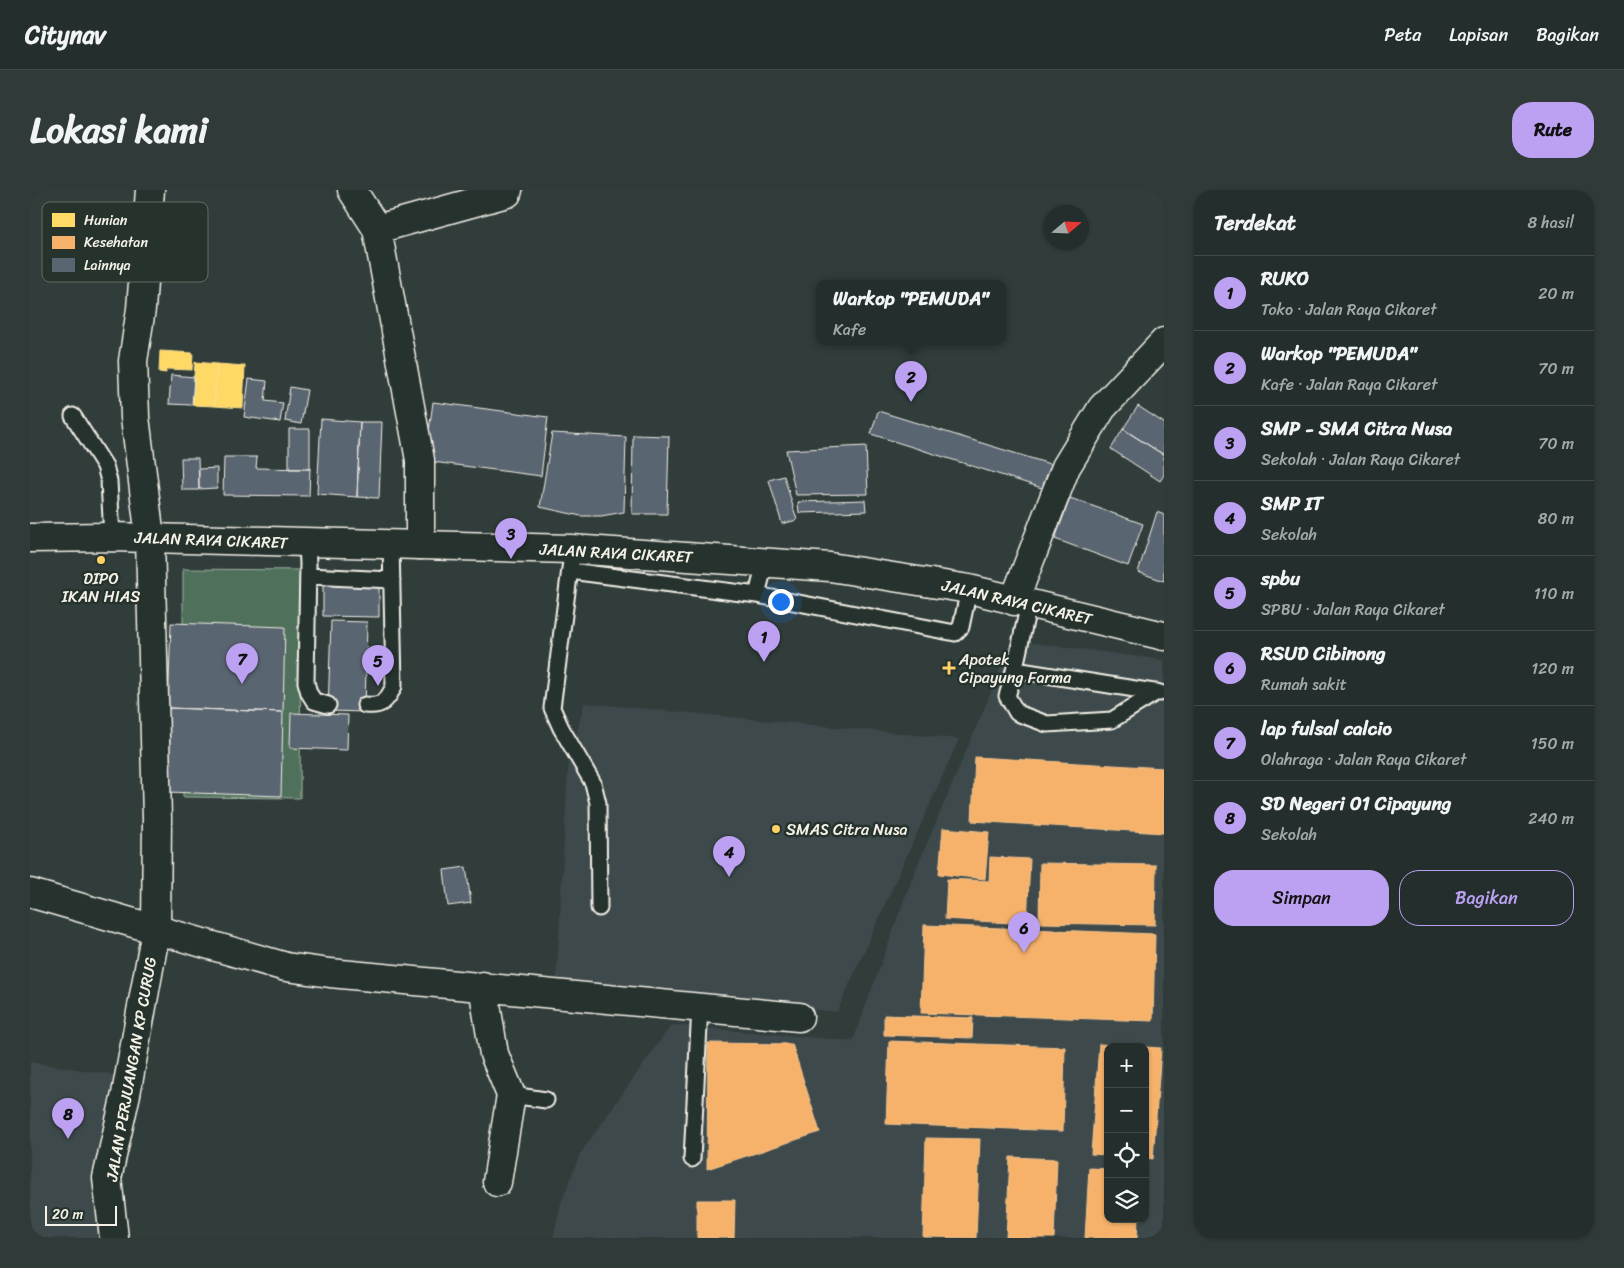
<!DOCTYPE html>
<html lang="id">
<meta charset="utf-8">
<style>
body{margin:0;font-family:Sriracha,sans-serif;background:#303a38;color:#f1f3f6}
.controls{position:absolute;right:15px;bottom:15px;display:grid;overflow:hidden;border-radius:10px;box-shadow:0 1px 4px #0004}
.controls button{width:45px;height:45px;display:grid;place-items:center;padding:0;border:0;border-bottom:1px solid #414a48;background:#242e2c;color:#f1f3f6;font:25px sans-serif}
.compass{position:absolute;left:1014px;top:15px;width:45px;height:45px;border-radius:50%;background:#242e2c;box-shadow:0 1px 4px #0004;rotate:71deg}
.scale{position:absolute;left:15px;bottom:12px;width:72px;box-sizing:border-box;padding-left:5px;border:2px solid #f4f1e8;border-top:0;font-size:14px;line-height:18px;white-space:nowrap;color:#f4f1e8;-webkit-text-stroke:4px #26332d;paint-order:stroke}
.you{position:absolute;left:750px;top:411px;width:18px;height:18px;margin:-12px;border:4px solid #fff;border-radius:50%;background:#1a73e8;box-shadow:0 0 0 8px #1a73e833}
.badge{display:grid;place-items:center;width:32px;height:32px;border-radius:50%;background:#bca0f2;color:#111;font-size:16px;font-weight:700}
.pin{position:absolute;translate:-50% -41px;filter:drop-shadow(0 1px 2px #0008)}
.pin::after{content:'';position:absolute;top:26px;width:18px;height:15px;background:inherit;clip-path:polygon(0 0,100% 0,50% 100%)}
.popup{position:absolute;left:786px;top:90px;width:190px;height:65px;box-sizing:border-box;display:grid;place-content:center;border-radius:10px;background:#242e2c;filter:drop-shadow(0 1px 4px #0005);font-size:16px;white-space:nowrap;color:#a3a8a9}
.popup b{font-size:19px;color:#f1f3f6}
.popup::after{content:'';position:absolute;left:50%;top:100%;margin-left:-10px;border:10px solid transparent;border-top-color:#242e2c}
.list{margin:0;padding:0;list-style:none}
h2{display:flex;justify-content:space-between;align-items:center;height:65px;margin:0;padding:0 20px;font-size:21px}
h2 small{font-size:16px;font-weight:400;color:#a3a8a9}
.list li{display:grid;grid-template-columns:32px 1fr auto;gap:15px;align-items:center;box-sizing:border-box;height:75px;padding:0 20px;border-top:1px solid #414a48}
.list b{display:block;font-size:19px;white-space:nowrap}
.list p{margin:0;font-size:16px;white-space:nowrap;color:#a3a8a9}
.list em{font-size:16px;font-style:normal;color:#a3a8a9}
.actions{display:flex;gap:10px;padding:15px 20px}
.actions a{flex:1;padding:11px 0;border:1px solid #bca0f2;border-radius:20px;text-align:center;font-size:18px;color:#bca0f2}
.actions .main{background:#bca0f2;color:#111}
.icon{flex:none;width:28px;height:28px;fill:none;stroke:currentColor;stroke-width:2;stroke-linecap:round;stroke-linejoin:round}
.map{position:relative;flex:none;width:1134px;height:1048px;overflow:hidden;border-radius:20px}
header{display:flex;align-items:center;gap:30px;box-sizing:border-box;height:70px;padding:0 25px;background:#242e2c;border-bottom:1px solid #414a48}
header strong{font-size:24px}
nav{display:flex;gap:28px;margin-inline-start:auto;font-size:18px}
.intro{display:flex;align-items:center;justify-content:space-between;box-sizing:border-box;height:120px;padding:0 30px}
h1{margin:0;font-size:35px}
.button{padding:12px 22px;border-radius:20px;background:#bca0f2;color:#111;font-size:18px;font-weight:700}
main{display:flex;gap:30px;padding:0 30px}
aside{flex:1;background:#242e2c;border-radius:20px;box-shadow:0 1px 4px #0004}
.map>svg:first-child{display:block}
.built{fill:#3d494c;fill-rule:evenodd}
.green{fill:#4f715b;stroke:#a2b1a2}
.homes{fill:#ffd966;stroke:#fce08d}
.health{fill:#f6b26b;stroke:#f5c590}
.building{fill:#5a6572;stroke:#f4f1e8}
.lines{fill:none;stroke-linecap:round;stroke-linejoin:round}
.service-casing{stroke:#f4f1e8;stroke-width:19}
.minor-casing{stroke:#f4f1e8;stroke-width:31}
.secondary-casing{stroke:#f4f1e8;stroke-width:31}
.service{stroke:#26332d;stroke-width:15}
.minor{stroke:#26332d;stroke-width:28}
.secondary{stroke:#26332d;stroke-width:28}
.poi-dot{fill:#ffd166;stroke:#26332d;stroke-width:2}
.labels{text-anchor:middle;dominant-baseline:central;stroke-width:5;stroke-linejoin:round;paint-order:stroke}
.street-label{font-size:16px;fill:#f4f1e8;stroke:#26332d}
.poi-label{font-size:16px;fill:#f4f1e8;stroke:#26332d;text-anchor:start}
.key{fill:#26332d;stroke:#646c65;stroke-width:1}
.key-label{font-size:14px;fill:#f4f1e8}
</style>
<header>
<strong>Citynav</strong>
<nav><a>Peta</a><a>Lapisan</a><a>Bagikan</a></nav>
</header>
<div class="intro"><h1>Lokasi kami</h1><a class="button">Rute</a></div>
<main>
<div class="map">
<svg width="1134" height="1048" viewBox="0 0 1134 1048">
<rect width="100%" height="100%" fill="#303d3b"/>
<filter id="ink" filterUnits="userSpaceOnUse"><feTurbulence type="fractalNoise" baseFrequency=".02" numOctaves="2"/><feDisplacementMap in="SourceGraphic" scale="10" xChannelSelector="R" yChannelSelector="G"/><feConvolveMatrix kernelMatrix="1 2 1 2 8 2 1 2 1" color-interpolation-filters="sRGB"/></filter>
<g filter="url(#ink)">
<path class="built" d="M981 450 1134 470V1048H523L531 1013 550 964 641 835 823 851 881 691 964 495ZM1078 857H1115V1029H1078Z
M554 513 929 549 807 822 526 797 538 578Z
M0 872 86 885 64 1014 70 1048H0Z"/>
<path class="green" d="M153 379 271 380 270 608 153 607Z"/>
<path class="homes" d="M130 161 163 163 162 180 136 179V183L129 182Z
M165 172 187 174 184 216 162 215Z
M187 174 215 176 213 218 184 216Z"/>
<path class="health" d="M945 567 1134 578V643L942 631Z
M913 638 959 642 955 689 909 684Z
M960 667 1000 669 997 734 915 729 917 689 959 691Z
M1010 673 1126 675 1125 735 1009 733Z
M894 735 1125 744 1123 831 891 823Z
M854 825 943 828 942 848 854 845Z
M859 851 1035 857 1033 941 856 934Z
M678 853 762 854 790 942 677 979Z
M1069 854 1112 857H1078V965L1061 964Z
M1115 857 1131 858 1123 969 1115 968Z
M896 948 950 949 946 1048 893 1047Z
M980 967 1027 969 1024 1048H976Z
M1059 978 1078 979V1029H1108L1107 1048H1055Z
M667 1010H705L704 1048H667Z"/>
<path class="building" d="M141 185 164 187 162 215 139 214Z
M219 189 237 191 235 211 253 213 250 232 214 227Z
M260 197 277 200 271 234 255 231Z
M403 212 518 227 511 286 395 271Z
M1108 216 1134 233V265L1093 239Z
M848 221 1023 275 1015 299 841 244Z
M291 229 330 232 327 307 287 304Z
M330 232H352L349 308 327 307Z
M259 239H280V279H259Z
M1093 239 1134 265V285L1130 291 1081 259Z
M522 243 596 247 594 322 571 326H551L510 317Z
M603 245 639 246 637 324H602Z
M836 256 838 304 766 305 756 260Z
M194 267H227L226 278 280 279 279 306 193 305Z
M151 268H168L169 300H152Z
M187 278V298L169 299V279Z
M754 286 767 330 752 334 739 290Z
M1040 308 1113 334 1098 376 1025 349Z
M835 310 836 321 769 323 768 312Z
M1127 322 1134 325V391L1108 382Z
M293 392 349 393V427L293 426Z
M301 431 337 432 335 522 298 521Z
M141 433 255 437 253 522 138 518Z
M138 518 253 522 251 606 136 602Z
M261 523 318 525 317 560 260 558Z
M436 677 441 713 418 716 414 680Z"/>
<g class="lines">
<defs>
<path id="service" d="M43 226 75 276 79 291 82 347
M277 353 278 374 276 492 279 503 284 511 298 515
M541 371 522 518 531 538 563 593 568 613 569 718
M540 381 727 405 925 443 931 437 939 399
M278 386 362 390
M727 405 735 373
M999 415C991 445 987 476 977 506L987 523 1017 534 1082 530 1127 502
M985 480 1130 503
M335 515C352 517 357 511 364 496L361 354
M481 905 516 910
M662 969 670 817"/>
<path id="minor" d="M322 0 347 39 390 270V355
M347 39 477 3 478 0
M984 411 1036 277 1072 218 1134 152
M0 703 256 777 300 783 769 827
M453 796 464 864 481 905 467 992
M84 1048 77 988 96 904 126 740 127 628 120 348 105 227 103 171 111 119 120 0"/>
<path id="secondary" d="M0 348 82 347 541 359 800 377 939 399 1134 446"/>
</defs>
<use href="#service" class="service-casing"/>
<use href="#minor" class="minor-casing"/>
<use href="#secondary" class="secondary-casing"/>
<use href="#service" class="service"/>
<use href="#minor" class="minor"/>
<use href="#secondary" class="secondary"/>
</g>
</g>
<g class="poi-dot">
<circle cx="71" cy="370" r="5"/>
<path d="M916.5 470.5h5v5h5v5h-5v5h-5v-5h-5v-5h5z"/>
<circle cx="746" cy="639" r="5"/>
</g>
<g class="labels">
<g class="street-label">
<text transform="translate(181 350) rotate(2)">JALAN RAYA CIKARET</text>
<text transform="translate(586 363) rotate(3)">JALAN RAYA CIKARET</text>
<text transform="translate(987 412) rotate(13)">JALAN RAYA CIKARET</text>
<text transform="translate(101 879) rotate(-80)">JALAN PERJUANGAN KP CURUG</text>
</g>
<g class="poi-label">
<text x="71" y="388" text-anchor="middle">DIPO<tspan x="71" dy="18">IKAN HIAS</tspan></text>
<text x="929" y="469">Apotek<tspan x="929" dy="18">Cipayung Farma</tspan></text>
<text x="756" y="639">SMAS Citra Nusa</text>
</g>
</g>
<rect x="12" y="12" width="166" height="80" rx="8" class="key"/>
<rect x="22" y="23" width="23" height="14" fill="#ffd966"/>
<rect x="22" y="46" width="23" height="13" fill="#f6b26b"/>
<rect x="22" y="68" width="23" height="14" fill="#5a6572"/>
<g class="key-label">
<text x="54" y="35">Hunian</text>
<text x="54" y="57">Kesehatan</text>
<text x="54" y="80">Lainnya</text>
</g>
</svg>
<div class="controls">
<button>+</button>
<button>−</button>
<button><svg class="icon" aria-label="locate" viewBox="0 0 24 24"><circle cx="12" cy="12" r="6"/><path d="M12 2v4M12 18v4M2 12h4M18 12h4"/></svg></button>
<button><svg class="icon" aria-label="layers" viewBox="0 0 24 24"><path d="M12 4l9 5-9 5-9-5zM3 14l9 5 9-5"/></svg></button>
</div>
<svg class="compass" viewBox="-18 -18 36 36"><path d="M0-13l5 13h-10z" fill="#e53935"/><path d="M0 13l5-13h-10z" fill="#a3a8a9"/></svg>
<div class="scale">20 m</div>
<div class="you"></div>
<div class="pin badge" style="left:734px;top:472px">1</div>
<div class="pin badge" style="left:881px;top:212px">2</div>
<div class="popup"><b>Warkop &quot;PEMUDA&quot;</b>Kafe</div>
<div class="pin badge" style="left:481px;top:369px">3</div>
<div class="pin badge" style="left:699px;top:687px">4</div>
<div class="pin badge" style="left:348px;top:496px">5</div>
<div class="pin badge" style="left:994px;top:763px">6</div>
<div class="pin badge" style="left:212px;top:494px">7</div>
<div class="pin badge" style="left:38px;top:949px">8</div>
</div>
<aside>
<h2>Terdekat<small>8 hasil</small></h2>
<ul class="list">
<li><span class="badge">1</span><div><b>RUKO</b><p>Toko · Jalan Raya Cikaret</p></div><em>20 m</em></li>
<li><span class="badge">2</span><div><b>Warkop &quot;PEMUDA&quot;</b><p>Kafe · Jalan Raya Cikaret</p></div><em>70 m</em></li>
<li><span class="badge">3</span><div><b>SMP - SMA Citra Nusa</b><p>Sekolah · Jalan Raya Cikaret</p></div><em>70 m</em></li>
<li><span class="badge">4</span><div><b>SMP IT</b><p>Sekolah</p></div><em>80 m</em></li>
<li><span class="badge">5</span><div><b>spbu</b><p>SPBU · Jalan Raya Cikaret</p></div><em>110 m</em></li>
<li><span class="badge">6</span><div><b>RSUD Cibinong</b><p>Rumah sakit</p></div><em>120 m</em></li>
<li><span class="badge">7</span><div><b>lap fulsal calcio</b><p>Olahraga · Jalan Raya Cikaret</p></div><em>150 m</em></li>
<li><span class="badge">8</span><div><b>SD Negeri 01 Cipayung</b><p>Sekolah</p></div><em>240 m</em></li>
</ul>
<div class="actions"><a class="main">Simpan</a><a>Bagikan</a></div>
</aside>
</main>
